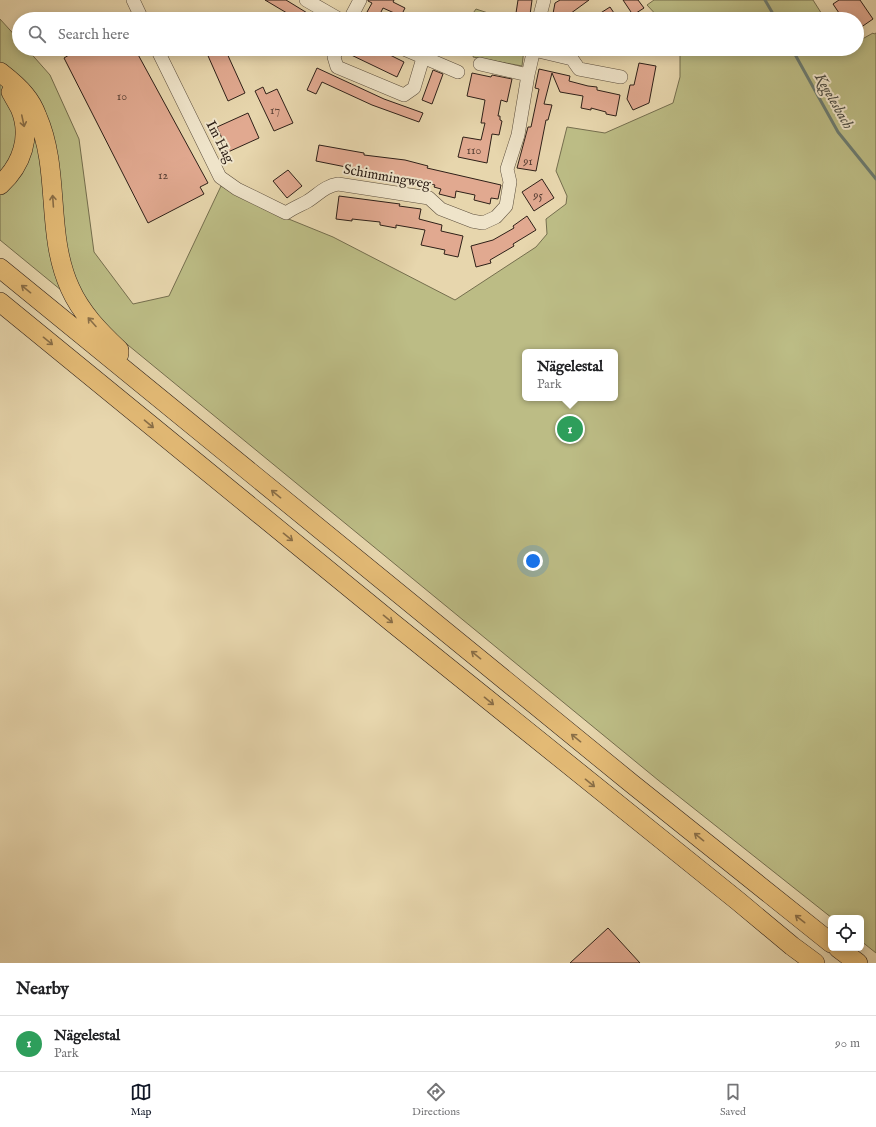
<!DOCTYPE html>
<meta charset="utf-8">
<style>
body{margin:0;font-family:"IM FELL English",serif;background:#f6f6f6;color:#202124}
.controls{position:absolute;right:12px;bottom:12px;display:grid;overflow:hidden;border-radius:6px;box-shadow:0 2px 10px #0003}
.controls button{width:36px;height:36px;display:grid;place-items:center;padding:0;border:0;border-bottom:1px solid #e0e0e0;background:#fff;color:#202124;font:20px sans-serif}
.you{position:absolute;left:533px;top:561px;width:14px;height:14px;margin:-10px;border:3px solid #fff;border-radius:50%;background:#1a73e8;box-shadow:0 0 0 6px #1a73e833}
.badge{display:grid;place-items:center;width:26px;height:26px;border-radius:50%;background:#111827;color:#fff;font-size:13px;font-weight:700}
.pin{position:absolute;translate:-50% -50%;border:2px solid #fff;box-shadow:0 1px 4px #0006}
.popup{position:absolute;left:522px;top:349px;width:96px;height:52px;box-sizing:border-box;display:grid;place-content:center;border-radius:6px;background:#fff;filter:drop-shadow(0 1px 3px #0005);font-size:13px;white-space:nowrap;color:#757577}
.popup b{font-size:15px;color:#202124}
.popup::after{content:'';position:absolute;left:50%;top:100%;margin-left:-8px;border:8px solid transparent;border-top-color:#fff}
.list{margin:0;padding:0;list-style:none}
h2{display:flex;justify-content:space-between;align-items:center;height:52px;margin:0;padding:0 16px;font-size:17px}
h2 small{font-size:13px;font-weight:400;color:#757577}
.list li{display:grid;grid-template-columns:26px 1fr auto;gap:12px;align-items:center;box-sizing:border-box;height:56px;padding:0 16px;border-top:1px solid #e0e0e0}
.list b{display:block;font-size:15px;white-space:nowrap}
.list p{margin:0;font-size:13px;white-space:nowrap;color:#757577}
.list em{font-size:13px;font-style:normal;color:#757577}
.icon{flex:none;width:22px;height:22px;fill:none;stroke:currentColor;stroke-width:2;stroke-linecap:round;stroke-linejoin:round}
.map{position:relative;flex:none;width:876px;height:963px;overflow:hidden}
.search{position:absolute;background:#fff;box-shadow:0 2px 10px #0003;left:12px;right:12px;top:12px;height:44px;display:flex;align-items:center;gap:10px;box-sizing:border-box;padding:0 14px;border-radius:22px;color:#757577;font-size:15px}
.sheet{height:108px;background:#fff}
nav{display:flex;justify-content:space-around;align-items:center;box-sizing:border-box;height:56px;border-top:1px solid #e0e0e0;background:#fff;font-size:11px;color:#757577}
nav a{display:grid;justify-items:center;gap:2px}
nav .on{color:#111827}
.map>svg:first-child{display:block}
.green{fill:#bcbc85;stroke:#756e4e;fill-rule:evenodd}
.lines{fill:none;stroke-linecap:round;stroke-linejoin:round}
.stream{stroke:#6d7c71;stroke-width:3}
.building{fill:#e1a990;stroke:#2e2018}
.minor-casing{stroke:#5c4e3d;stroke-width:14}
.highway-casing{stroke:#2e2018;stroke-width:20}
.minor{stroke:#efe4ca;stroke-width:13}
.highway{stroke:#e4bb76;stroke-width:19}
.oneway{stroke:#896e47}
.labels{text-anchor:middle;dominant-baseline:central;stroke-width:4;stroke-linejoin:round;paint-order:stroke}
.number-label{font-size:12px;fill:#5b4236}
.street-label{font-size:14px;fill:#2e2018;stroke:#efe4ca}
.water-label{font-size:15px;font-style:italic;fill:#4e4e44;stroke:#efe4ca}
</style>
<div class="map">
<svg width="876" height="963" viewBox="0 0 876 963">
<rect width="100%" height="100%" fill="#e7d6ad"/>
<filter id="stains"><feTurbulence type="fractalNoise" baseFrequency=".005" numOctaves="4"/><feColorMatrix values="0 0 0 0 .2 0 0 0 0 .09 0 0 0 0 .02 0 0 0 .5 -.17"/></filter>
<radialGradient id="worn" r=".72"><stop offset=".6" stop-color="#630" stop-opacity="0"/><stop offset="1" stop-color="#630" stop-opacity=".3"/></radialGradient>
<path class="green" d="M654 0H813L825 19H660L647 5Z
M476 9 506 19H469Z
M0 19 19 40V49H27L50 75 79 139 94 252 133 304 169 296 221 186 264 209 333 237 455 300 536 247 547 234 546 219 566 204 567 196 556 171 567 127 605 133 673 103 680 77V49H844V50L857 49V42L873 33 874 34 876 33V953L861 941V918H832L658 780 0 240ZM525 352H615V398H525Z
M475 49H524L522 66 473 57Z"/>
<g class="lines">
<path class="stream" d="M765 0 776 19
M792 49 838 132 876 179"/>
</g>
<path class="building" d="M265 0H286L317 19H297Z
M368 0H394L393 2 405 8 401 16 383 8 378 18 367 12 372 3 368 1Z
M518 0H532L530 15 516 13Z
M560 0H589L563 19H552L555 3Z
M623 0H638L644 8 633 15Z
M839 0H860L873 19 857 30V19H843L833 4Z
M610 7 618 19H603L599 14Z
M66 49H135L208 183 200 187 204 194 148 223 64 58 69 55Z
M205 49H225L245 93 228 101Z
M345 49H378L404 62 397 77 345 52Z
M639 63 656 66 649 103 633 110 627 99 630 85H634Z
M317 68 384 99 423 113 419 122 372 105 322 82 316 94 307 90Z
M539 69 570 76 569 81 588 86 597 87V90L620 95 616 116 606 114V112L591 108V110L581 108 583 96 560 92 552 73 544 104 552 105 548 120H546L536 171 517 168 528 127H531L539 89 535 88Z
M433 70 443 74 432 104 422 100Z
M472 73 491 77 492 75 512 79 507 102 501 100 498 116H500V120L502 121 499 135 492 134 487 163 458 157 463 137 481 140 485 123H481L485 100 467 96Z
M263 87 266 94 277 89 293 123 274 131 255 91Z
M248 113 259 138 228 152 217 127Z
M319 145 364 153V155L405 160 428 166 427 168 501 185 498 199 491 198 490 204 474 200 475 195 456 191 455 198 439 194 441 189 434 187 435 185 406 179 346 170V167L316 161Z
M288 170 302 186 287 198 273 181Z
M542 179 554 198 534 211 522 192Z
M339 196 400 204 399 206 421 209 419 219 442 225 441 231 463 236 458 257 444 254 445 250 421 245 425 230 396 225V228L380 225V222L352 219V221L336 219Z
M527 216 536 230 513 244 514 246 490 260 491 263 476 267 471 246 493 240 514 228 513 226Z
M608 928 640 963H570Z"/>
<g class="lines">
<defs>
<path id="minor" d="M133 0 142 19
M306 0 339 19
M350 19 360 0
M539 19 544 0
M157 49 220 177 237 189 286 213C293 208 301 205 308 201 319 194 325 186 338 184L429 198 441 209 472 221 483 223 496 217 506 206 510 182 507 169 518 135 528 75 534 49
M337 49 334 57 337 67 404 95 414 88 423 58
M404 49 458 72
M534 50 572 59 579 69 621 77
M480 64 528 75"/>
<path id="highway" d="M0 72C9 79 18 86 25 95 30 101 34 108 37 116 61 171 45 233 70 288 81 313 100 332 119 350V354
M0 185C22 165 32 136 20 108 17 103 14 97 11 92
M0 268 631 783 831 943
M0 302 394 624 738 901 792 946 815 963
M838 948 858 963"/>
</defs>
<use href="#minor" class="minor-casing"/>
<use href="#highway" class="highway-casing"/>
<use href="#minor" class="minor"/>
<use href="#highway" class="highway"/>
</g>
<defs><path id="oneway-shaft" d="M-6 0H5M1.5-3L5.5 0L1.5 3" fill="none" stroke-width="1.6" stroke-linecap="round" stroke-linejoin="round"/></defs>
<g class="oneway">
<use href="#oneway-shaft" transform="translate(23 121) rotate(78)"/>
<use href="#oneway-shaft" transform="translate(53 201) rotate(-94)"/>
<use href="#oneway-shaft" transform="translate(26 289) rotate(-141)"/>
<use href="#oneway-shaft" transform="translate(92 322) rotate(-132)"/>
<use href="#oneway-shaft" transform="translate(48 341) rotate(39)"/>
<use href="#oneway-shaft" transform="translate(149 424) rotate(40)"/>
<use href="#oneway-shaft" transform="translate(276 494) rotate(-141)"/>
<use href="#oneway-shaft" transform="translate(288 537) rotate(39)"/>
<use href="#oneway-shaft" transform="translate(388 619) rotate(39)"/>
<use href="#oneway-shaft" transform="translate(476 655) rotate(-141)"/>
<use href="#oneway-shaft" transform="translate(489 701) rotate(39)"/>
<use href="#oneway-shaft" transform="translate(576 738) rotate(-141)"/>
<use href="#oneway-shaft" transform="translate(590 783) rotate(39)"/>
<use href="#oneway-shaft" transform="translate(699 837) rotate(-141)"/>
<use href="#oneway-shaft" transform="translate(800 919) rotate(-142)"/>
</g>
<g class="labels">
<g class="number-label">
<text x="122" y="96">10</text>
<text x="275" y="110">17</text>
<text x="474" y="150">110</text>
<text x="528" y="161">91</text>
<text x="163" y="175">12</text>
<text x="538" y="195">95</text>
</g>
<g class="street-label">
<text transform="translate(220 142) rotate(63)">Im Hag</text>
<text transform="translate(387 177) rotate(10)">Schimmingweg</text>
</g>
<g class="water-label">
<text transform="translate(834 101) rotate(60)">Kegelesbach</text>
</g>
</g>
<rect width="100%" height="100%" filter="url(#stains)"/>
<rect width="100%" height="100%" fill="url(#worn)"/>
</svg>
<div class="controls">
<button><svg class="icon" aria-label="locate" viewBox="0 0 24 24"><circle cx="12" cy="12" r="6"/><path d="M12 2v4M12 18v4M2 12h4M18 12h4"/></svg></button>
</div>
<div class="you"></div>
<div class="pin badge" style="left:570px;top:429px;background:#2e9e5b">1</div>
<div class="popup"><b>Nägelestal</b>Park</div>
<div class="search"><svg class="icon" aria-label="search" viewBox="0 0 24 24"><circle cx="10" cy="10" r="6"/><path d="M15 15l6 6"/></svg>Search here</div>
</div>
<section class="sheet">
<h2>Nearby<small></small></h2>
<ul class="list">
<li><span class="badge" style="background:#2e9e5b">1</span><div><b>Nägelestal</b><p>Park</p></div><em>90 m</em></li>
</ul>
</section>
<nav>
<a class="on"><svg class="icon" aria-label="map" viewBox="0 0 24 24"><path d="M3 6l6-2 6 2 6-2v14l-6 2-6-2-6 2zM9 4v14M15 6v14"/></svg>Map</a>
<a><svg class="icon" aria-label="directions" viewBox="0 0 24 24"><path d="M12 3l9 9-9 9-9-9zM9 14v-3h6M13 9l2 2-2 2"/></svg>Directions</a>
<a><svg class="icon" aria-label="saved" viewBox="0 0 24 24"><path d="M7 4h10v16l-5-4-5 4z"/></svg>Saved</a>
</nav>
